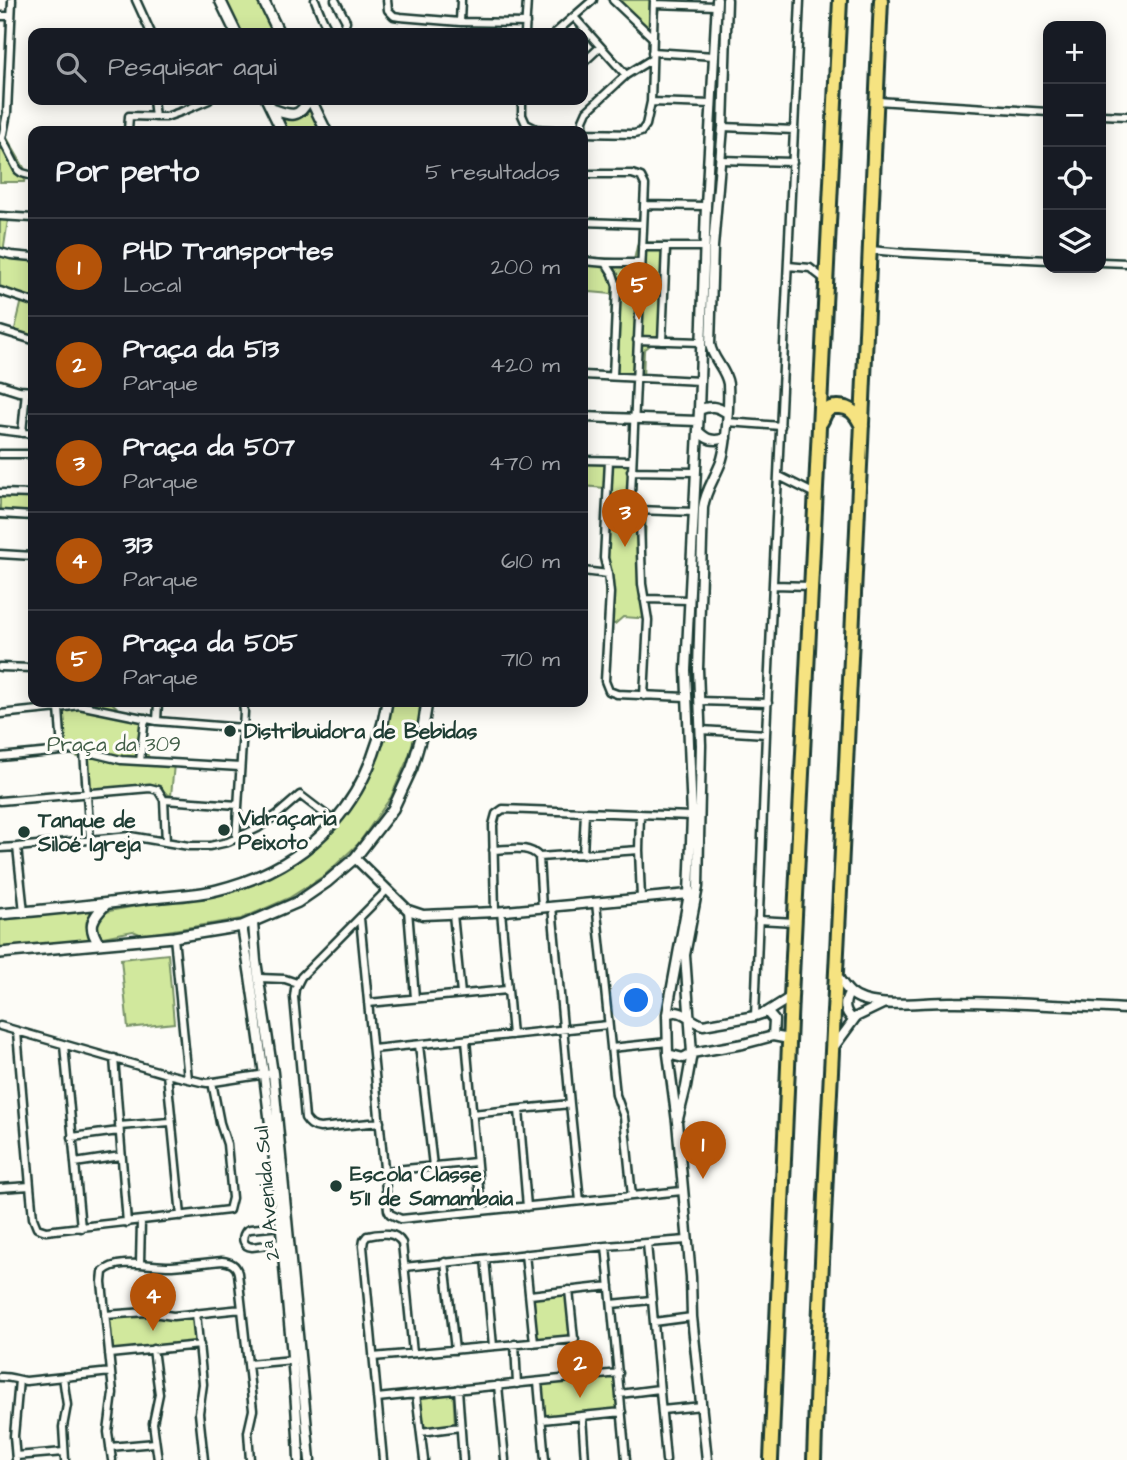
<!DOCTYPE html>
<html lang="pt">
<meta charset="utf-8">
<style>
body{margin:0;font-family:"Architects Daughter",sans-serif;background:#20242c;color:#f1f3f6}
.controls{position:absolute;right:21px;top:21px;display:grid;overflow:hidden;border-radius:14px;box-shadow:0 4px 18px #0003}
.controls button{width:63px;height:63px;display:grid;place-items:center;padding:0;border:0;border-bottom:2px solid #363941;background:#171b24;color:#f1f3f6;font:35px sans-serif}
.you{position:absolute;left:637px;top:1001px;width:24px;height:24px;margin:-18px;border:5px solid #fff;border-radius:50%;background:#1a73e8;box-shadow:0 0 0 10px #1a73e833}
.badge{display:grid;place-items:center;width:46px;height:46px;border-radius:50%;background:#b45309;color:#fff;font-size:23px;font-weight:700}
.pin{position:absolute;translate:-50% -58px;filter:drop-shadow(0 2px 4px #0008)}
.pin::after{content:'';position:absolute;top:37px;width:24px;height:21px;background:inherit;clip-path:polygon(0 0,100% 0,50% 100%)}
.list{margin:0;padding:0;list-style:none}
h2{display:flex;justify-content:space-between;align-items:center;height:91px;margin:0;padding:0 28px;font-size:30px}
h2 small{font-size:23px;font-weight:400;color:#9ea1a6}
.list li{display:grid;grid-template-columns:46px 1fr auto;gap:21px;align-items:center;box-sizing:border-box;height:98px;padding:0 28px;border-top:2px solid #363941}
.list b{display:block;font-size:26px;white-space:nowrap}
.list p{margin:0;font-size:23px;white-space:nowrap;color:#9ea1a6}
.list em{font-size:23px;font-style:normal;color:#9ea1a6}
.icon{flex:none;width:38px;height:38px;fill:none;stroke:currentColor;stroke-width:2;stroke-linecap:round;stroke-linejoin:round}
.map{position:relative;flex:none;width:1127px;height:1460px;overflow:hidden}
.search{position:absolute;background:#171b24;box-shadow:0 4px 18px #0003;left:28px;top:28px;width:560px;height:77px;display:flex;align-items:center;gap:18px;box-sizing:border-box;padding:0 24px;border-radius:14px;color:#9ea1a6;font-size:26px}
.panel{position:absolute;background:#171b24;box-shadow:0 4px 18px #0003;left:28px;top:126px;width:560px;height:581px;border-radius:14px}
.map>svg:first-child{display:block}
.green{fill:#d1e89d;stroke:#789268;stroke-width:2}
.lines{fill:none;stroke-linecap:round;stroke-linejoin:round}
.minor-casing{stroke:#1f3d34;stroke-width:11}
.tertiary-casing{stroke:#1f3d34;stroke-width:13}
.secondary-casing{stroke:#1f3d34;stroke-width:14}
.motorway-casing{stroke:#1f3d34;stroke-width:18}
.minor{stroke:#fdfcf7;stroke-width:6}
.tertiary{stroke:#fdfcf7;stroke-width:8}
.secondary{stroke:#fdfcf7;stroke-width:9}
.motorway{stroke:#f6e381;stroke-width:12}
.poi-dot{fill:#1f3d34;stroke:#fdfcf7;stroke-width:2.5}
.labels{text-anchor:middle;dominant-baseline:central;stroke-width:6;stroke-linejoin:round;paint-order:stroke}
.poi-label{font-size:21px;font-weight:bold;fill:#1f3d34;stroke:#fdfcf7;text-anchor:start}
.park-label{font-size:21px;fill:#435f49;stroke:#fdfcf7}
.street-label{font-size:21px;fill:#1f3d34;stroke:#fdfcf7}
</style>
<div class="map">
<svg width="1127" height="1460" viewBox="0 0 1127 1460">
<rect width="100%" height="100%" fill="#fdfcf7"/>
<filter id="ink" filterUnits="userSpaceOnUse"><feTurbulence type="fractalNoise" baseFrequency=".0143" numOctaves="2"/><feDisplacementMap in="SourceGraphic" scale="14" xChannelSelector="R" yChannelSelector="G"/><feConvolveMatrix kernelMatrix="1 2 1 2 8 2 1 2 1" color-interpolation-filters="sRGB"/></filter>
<g filter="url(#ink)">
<path class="green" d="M224 0H260L275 33H240Z
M615 0H679V5L659 6 655 38Z
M308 105 321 131H286L279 116C293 119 299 116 308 105Z
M3 131 26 171 24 182H0V134Z
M0 217 8 220 3 253 33 255V344L13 337 22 300 0 293Z
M638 242 671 243 664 344 653 343 644 350 643 381 610 380 612 294 590 292 583 296V257L634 260Z
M583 457 634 460V498L646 511 644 583 651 619 623 617 615 624 605 623V488L583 486Z
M0 491H33V520L0 519Z
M57 702H111L121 711 148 714 146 752 152 763 174 764 171 796 156 787 148 786 87 790 86 760 62 751Z
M391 702H420L419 719 409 756 391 797 358 844 325 875 289 898 241 919 142 935 133 931 103 937 96 932C96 901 125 914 142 903L245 885 283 869 330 831 351 808 366 781Z
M95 909C87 922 85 929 92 942L0 947V917Z
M168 954 174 1023 128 1028 121 959Z
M572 1289 577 1343 533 1347 529 1292Z
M199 1311 202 1347 108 1356 104 1312 162 1315Z
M621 1371 625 1416 540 1424 536 1381Z
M453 1390 455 1425 420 1428 417 1394Z"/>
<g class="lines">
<defs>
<path id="minor" d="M136 0 151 33
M315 0C318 7 325 29 332 31 336 33 340 31 344 30L346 21 335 0
M387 0 388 10 394 16 400 17 460 22 526 23
M613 0 652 37
M654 4 716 6
M0 16H11
M574 17 626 75
M460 22 461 0
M525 33 527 0
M555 33 593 0
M652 52 714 56
M583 63 600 47
M153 100 155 117
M522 100V115L526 124 536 129 562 131
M877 101 1048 112
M651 102 712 104
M1101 115 1127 116
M723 127 794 130
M128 131 129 116 166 117 183 111 209 100
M583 133 634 134 641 132 646 125 651 102 654 0
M583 133V120L587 111 626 75 652 59
M1 137 18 170 22 173 33 176
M2 139 7 113 12 0
M721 160 793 162
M583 174H632L641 177 645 185 631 494 640 521 642 584 648 620 644 696
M644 205 706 206
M0 216 33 218
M583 222 643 224
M642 247H705
M870 250 904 253 1048 260
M0 252 11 255 33 257
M583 261 606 263 613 274 617 286 613 376
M1101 262 1127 263
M606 263H641
M788 266 810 268 824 279
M0 291 33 302
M0 330 33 340
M637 340 701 342
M662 341 666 247
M583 375 700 381
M727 422 781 426
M0 430 33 434
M22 433 26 391
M0 454H33
M583 460 632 461
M631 471 695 472
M779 476 815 494
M0 493 33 494
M637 510 694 512
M0 514 33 516
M0 554 33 556
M583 571 608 574 610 593 605 681 609 691 617 694 686 697
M608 574 604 558 609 461
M774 585 810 586
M644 599 690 600
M0 667 33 668
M699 701 768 703
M79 702V705L59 708 62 751 73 750 84 751 90 840
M79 705 157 721 243 728
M0 714 59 708
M157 721 158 702
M701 730 766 734
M84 751 121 760 240 767
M0 757 62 751
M140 761 145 718
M164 800 166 842
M0 801 150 788 158 790 164 800 238 805
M640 814 639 850 641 898
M236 839 244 712 243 702
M0 848 17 847
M493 850C508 850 528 844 539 857L639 850
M583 855 585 812
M539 857 542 908
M596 903 616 1095 624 1117 632 1196
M552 906 570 1104 580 1201
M408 910 415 998
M501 911 512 1035
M24 912 17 847 130 836 189 846H210L228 842 258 828 278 814 300 795 334 821
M495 912 493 825 496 814 503 809 692 816
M453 914 461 994
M360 918 388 1210 390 1214 401 1219 682 1191
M758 920 795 922
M174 937 188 1079
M259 978 285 979 297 983
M368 1003 507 990
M755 1016 766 734 800 0
M0 1026 167 1074 201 1082 207 1083 273 1073
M17 1032 30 1186 33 1218 37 1228 46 1231 229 1210 232 1198 227 1144 220 1123 212 1082
M466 1040 481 1210
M64 1045 81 1228
M419 1045 433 1166
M611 1048 668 1042
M373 1049 608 1025
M114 1058 127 1223
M167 1074 181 1216
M519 1110 527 1207
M472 1114 570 1104
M380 1122 320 1128C312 1127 309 1124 305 1118L294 997 295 989 301 977 387 890
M119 1126 170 1122
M72 1137 119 1131
M75 1163 121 1156
M385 1171 476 1162
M0 1188 30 1186
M281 1226 250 1229 246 1231C241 1238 243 1246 252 1247L283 1243
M647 1243 666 1460
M606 1246 626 1460
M525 1254 534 1343
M485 1259 493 1346
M445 1262 455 1350
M140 1263 141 1221
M404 1267 606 1246 687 1240
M569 1290 578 1378
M530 1295 610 1286
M612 1304 651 1300
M196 1313 203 1384 199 1413 204 1460
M105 1315 146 1312 173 1316 242 1309
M654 1322 692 1317
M515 1344 517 1384
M153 1349 159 1394 153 1423 158 1460
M109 1354 200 1345
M373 1357 575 1339
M248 1364 293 1360
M111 1372 113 1393 108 1432 112 1460
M0 1377C9 1376 17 1380 26 1381L111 1372 102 1282 103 1272C118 1257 153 1267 172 1266 189 1265 205 1263 222 1261 230 1262 236 1264 238 1273L252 1401 253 1410 248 1432 250 1460
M63 1377 67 1405 63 1427 65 1460
M538 1382 545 1460
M498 1385 505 1460
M458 1389 463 1460
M416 1394 424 1460
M620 1394 659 1389
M377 1398 619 1373
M662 1410 702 1406
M582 1416 585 1460
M542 1420 622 1412
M421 1432 460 1427
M110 1447 155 1443
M16 1456 64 1452
M16 1460 14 1436 19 1380
M383 1460 363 1246 364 1240 367 1236C380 1234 394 1230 402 1243L413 1353"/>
<path id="tertiary" d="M0 385 19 391 33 392
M699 410C710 405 717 406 727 413
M583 417 698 421
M698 431C707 440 713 442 726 438
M355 858 408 910 423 915 495 912 689 894
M253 923 256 961 273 1073 310 1460
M242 926C260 1035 274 1144 283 1253 288 1322 297 1391 299 1460
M837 976C845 987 850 996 864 1000 891 1008 926 1001 955 1002 1012 1002 1070 1006 1127 1009
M849 993C843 1004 844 1011 853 1020
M767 1012 774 1020 773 1036
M667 1014C683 1007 689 1021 703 1025L755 1016 767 1012 791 997
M834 1047 856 1017 883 1004
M668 1054 683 1058 692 1053 743 1044 773 1036 789 1039
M678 1119 686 1087 692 1053 685 955 698 887 701 745 698 669 703 508C705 491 715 478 721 462 727 445 729 403 728 384 726 369 712 359 710 344L713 247 723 127 727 0
M707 1460 692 1317 691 1277 677 1122 668 1054 667 1014 689 894 692 816 686 670 699 410 706 206 717 0"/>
<path id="secondary" d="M220 0 236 33
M263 0 279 33
M267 100 282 131
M311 100 326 131
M272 109C289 115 299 120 308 100
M0 914C48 910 95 905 143 899 167 896 193 896 217 890 314 866 371 800 387 702
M99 944C87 926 92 918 106 904
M0 953 174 937 242 926 298 902 327 882 355 858 393 809 412 768 422 734 427 702"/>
<path id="motorway" d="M821 422C823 419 824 415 826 412 830 408 831 407 836 407 851 406 856 414 862 426
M771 1460 791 997 840 0
M814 1460C821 1250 833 1039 843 829 856 553 869 276 881 0"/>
</defs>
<use href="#minor" class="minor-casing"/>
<use href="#tertiary" class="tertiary-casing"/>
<use href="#secondary" class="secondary-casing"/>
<use href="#motorway" class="motorway-casing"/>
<use href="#minor" class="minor"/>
<use href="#tertiary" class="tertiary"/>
<use href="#secondary" class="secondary"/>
<use href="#motorway" class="motorway"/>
</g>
</g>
<g class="poi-dot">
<circle cx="230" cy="731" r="7"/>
<circle cx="224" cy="830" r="7"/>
<circle cx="24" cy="832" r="7"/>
<circle cx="336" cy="1186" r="7"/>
</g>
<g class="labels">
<g class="poi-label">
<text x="244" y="731">Distribuidora de Bebidas</text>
<text x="238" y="818">Vidraçaria<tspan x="238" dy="24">Peixoto</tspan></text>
<text x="38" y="820">Tanque de<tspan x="38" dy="24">Siloé Igreja</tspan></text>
<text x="350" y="1174">Escola Classe<tspan x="350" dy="24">511 de Samambaia</tspan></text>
</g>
<g class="park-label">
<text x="114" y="744">Praça da 309</text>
</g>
<g class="street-label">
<text transform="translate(267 1193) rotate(-95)">2ᵃ Avenida Sul</text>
</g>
</g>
</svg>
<div class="controls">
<button>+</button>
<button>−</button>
<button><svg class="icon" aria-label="locate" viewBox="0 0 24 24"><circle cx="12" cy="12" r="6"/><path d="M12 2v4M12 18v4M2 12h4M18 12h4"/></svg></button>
<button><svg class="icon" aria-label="layers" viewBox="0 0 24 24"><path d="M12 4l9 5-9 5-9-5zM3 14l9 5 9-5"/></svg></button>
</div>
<div class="you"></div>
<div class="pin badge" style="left:703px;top:1179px">1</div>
<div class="pin badge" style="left:580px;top:1398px">2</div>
<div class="pin badge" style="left:625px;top:547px">3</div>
<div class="pin badge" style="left:153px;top:1331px">4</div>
<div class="pin badge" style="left:639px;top:320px">5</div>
<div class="search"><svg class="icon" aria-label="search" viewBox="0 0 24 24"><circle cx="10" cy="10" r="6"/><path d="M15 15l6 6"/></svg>Pesquisar aqui</div>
<section class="panel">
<h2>Por perto<small>5 resultados</small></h2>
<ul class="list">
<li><span class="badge">1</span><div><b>PHD Transportes</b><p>Local</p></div><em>200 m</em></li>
<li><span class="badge">2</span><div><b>Praça da 513</b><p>Parque</p></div><em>420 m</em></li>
<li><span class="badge">3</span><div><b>Praça da 507</b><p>Parque</p></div><em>470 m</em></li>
<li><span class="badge">4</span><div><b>313</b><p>Parque</p></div><em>610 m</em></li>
<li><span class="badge">5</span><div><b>Praça da 505</b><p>Parque</p></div><em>710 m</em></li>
</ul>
</section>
</div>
